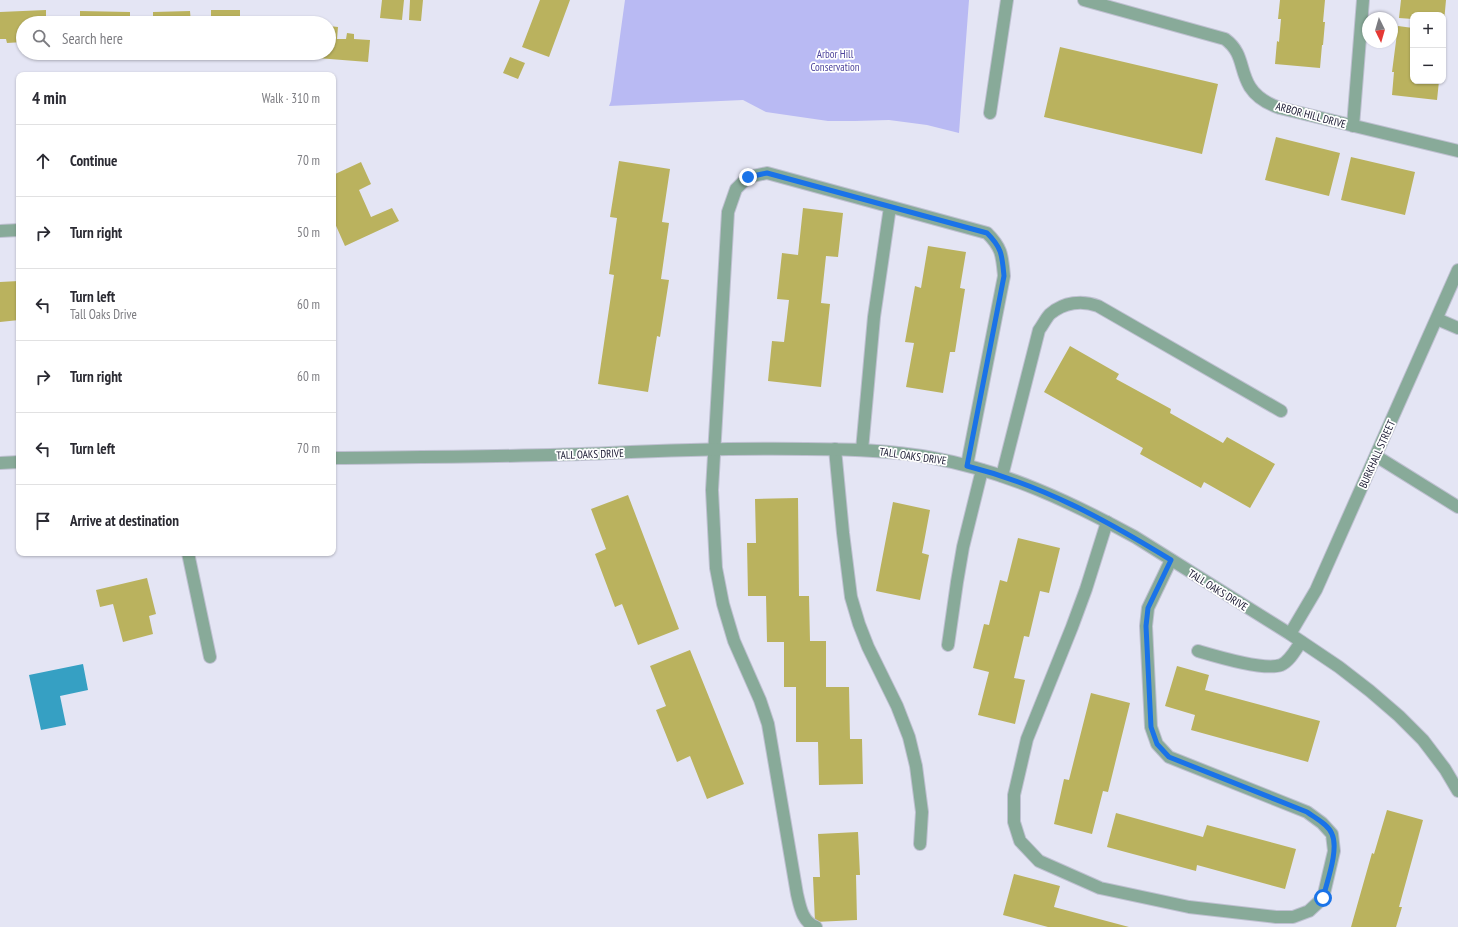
<!DOCTYPE html>
<meta charset="utf-8">
<style>
body{margin:0;font-family:"PT Sans Narrow",sans-serif;background:#f2f2f3;color:#2b2b33}
.controls{position:absolute;right:12px;top:12px;display:grid;overflow:hidden;border-radius:8px;box-shadow:0 1px 3px #0004}
.controls button{width:36px;height:36px;display:grid;place-items:center;padding:0;border:0;border-bottom:1px solid #e1e1e2;background:#fff;color:#2b2b33;font:20px sans-serif}
.compass{position:absolute;left:1362px;top:12px;width:36px;height:36px;border-radius:50%;background:#fff;box-shadow:0 1px 3px #0004;rotate:175deg}
.stop{position:absolute;width:12px;height:12px;margin:-9px;border:3px solid #1a73e8;border-radius:50%;background:#fff}
.stop.end{background:#1a73e8;border-color:#fff;box-shadow:0 1px 4px #0008}
.list{margin:0;padding:0;list-style:none}
h2{display:flex;justify-content:space-between;align-items:center;height:52px;margin:0;padding:0 16px;font-size:17px}
h2 small{font-size:13px;font-weight:400;color:#7c7c81}
.list li{display:grid;grid-template-columns:26px 1fr auto;gap:12px;align-items:center;box-sizing:border-box;height:72px;padding:0 16px;border-top:1px solid #e1e1e2}
.list b{display:block;font-size:15px;white-space:nowrap}
.list p{margin:0;font-size:13px;white-space:nowrap;color:#7c7c81}
.list em{font-size:13px;font-style:normal;color:#7c7c81}
.icon{flex:none;width:22px;height:22px;fill:none;stroke:currentColor;stroke-width:2;stroke-linecap:round;stroke-linejoin:round}
.map{position:relative;flex:none;width:1458px;height:927px;overflow:hidden}
.search{position:absolute;background:#fff;box-shadow:0 1px 3px #0004;left:16px;top:16px;width:320px;height:44px;display:flex;align-items:center;gap:10px;box-sizing:border-box;padding:0 14px;border-radius:22px;color:#7c7c81;font-size:15px}
.panel{position:absolute;background:#fff;box-shadow:0 1px 3px #0004;left:16px;top:72px;width:320px;height:484px;border-radius:8px}
.map>svg:first-child{display:block}
.green{fill:#b9baf3}
.water{fill:#36a0c3}
.building{fill:#bab25e}
.lines{fill:none;stroke-linecap:round;stroke-linejoin:round}
.lane-casing{stroke:#bfc0d1;stroke-width:14}
.street-casing{stroke:#bfc0d1;stroke-width:14}
.lane{stroke:#8a9;stroke-width:12}
.street{stroke:#8a9;stroke-width:12}
.route{stroke:#1a73e8;stroke-width:5}
.labels{text-anchor:middle;dominant-baseline:central;stroke-width:3.5;stroke-linejoin:round;paint-order:stroke}
.park-label{font-size:11px;fill:#4e459c;stroke:#fff}
.street-label{font-size:11px;fill:#17162f;stroke:#fff}
</style>
<div class="map">
<svg width="1458" height="927" viewBox="0 0 1458 927">
<rect width="100%" height="100%" fill="#e4e5f4"/>
<path class="green" d="M625 0H969L959 133 927 125 889 120 855 121H828L766 112 743 100 609 106 611 101Z"/>
<path class="water" d="M83 664 88 690 60 696 66 725 41 730 29 675Z"/>
<path class="building" d="M382 0H404L402 20 380 18Z
M410 0H423L421 21 409 20Z
M540 0H570L549 57 522 47Z
M1280 0H1325L1323 22H1325L1323 45H1322L1320 68 1275 64 1277 41 1279 42 1281 19H1278Z
M1401 0H1446L1444 22H1443V15H1413V19L1399 18Z
M46 10V23H23V42L7 43 6 39H0V12Z
M211 10H240V23H211Z
M80 11 130 12V23H89V21H80Z
M190 11 191 23H153V12Z
M329 26 338 27 337 39H346L347 33 354 34V39L370 40 368 62 317 58V53H329Z
M1398 26 1413 28V81H1439L1437 100 1392 95 1394 72H1392Z
M1060 47 1218 84 1202 154 1044 117Z
M211 53H239V58H211Z
M510 57 525 63 518 79 503 73Z
M1276 137 1340 153 1329 196 1265 180Z
M1351 157 1415 172 1405 215 1341 200Z
M619 161 670 169 662 222 669 223 661 279 669 280 660 337 657 336 648 392 598 384 614 275 609 274 617 218 610 217Z
M361 162 371 184 359 190 371 217 392 208 399 221 345 246 333 219V175Z
M803 208 843 213 838 257 826 256 821 303 830 304 821 387 768 381 772 341 784 342 789 300 777 299 782 253 798 255Z
M928 246 966 252 960 288 965 289 955 352H950L943 393 906 387 914 343 905 342 915 286 921 288Z
M19 281V320L0 322V282Z
M1070 346 1119 374 1116 379 1171 409 1170 413 1223 443 1227 437 1275 464 1250 508 1204 482 1201 488 1140 454 1143 448 1044 392Z
M628 495 679 629 638 645 622 604 615 607 595 554 606 549 591 509Z
M798 498 799 596H809L810 641H826V687H849L850 739H862L863 784 819 785 818 742H796V687H784V642H767L766 596H748L747 543H756L755 499Z
M893 502 930 510 922 553 929 555 920 600 876 591Z
M1018 538 1060 548 1049 593 1040 591 1029 637 1024 636 1014 678 1025 680 1015 724 978 715 989 672 973 668 984 624 989 625 1000 580 1007 582Z
M147 578 156 614 149 616 153 634 123 642 113 604 100 607 96 590Z
M690 650 744 784 707 799 690 756 677 762 656 710 666 706 650 666Z
M1177 666 1209 675 1205 690 1320 721 1308 762 1191 730 1195 715 1165 706Z
M1091 693 1130 703 1108 792 1103 791 1092 834 1054 824 1064 779 1069 780Z
M1387 810 1423 820 1399 907H1402L1396 927H1351L1372 853 1374 854Z
M1116 813 1203 837 1207 825 1296 849 1285 889 1197 865 1196 871 1107 847Z
M858 832 860 875H856L857 920 815 922 813 877H820L818 834Z
M1014 874 1060 886 1054 907 1129 927H1048L1003 915Z"/>
<g class="lines">
<defs>
<path id="lane" d="M990 113 1007 0
M1437 319 1458 328
M835 449 843 533 851 597 859 624 868 647 897 706 909 737 916 766 922 812 920 844
M862 450 874 317 890 207
M1376 456 1458 507
M1002 476 1039 330C1043 325 1046 318 1050 314 1064 302 1082 300 1098 306L1281 411
M1107 522 1086 589 1072 627 1027 739 1014 795V822L1020 841 1039 861 1100 888 1189 907 1276 917H1293L1309 911 1323 898 1334 851 1332 834 1322 823 1307 812 1169 757 1157 744 1151 727 1146 626 1148 608 1171 560
M188 553 210 657
M948 645 957 582 963 547 982 470
M1198 651C1215 656 1264 671 1281 665 1290 661 1296 649 1301 642
M816 927C802 922 800 906 797 894L768 724 760 700 734 641 723 604 716 568 712 490 728 212 736 189 748 177 767 173 987 233C1002 248 1002 255 1004 276L967 465"/>
<path id="street" d="M1084 0 1225 39C1244 53 1239 69 1250 87 1257 98 1268 104 1280 108L1458 151
M1353 126 1363 0
M0 231 19 230
M333 458C425 457 517 457 609 453 674 450 740 448 806 449 848 449 891 450 933 458 1005 471 1071 502 1135 537L1290 634 1339 667 1370 691 1399 716 1423 740 1445 769 1458 791
M0 463 19 462
M1290 634 1316 590 1458 270"/>
</defs>
<use href="#lane" class="lane-casing"/>
<use href="#street" class="street-casing"/>
<use href="#lane" class="lane"/>
<use href="#street" class="street"/>
</g>
<g class="lines">
<path class="route" d="M748 177 767 173 987 233C1002 248 1002 255 1004 276L967 466C1042 485 1106 520 1171 560L1148 608 1146 626 1151 727 1157 744 1169 757 1307 812C1315 818 1328 824 1332 834 1339 850 1327 881 1323 898"/>
</g>
<g class="labels">
<g class="park-label">
<text x="835" y="54">Arbor Hill<tspan x="835" dy="13">Conservation</tspan></text>
</g>
<g class="street-label">
<text transform="translate(1311 115) rotate(15)">ARBOR HILL DRIVE</text>
<text transform="translate(590 454) rotate(-2)">TALL OAKS DRIVE</text>
<text transform="translate(1377 454) rotate(-66)">BURKHALL STREET</text>
<text transform="translate(913 456) rotate(8)">TALL OAKS DRIVE</text>
<text transform="translate(1218 590) rotate(32)">TALL OAKS DRIVE</text>
</g>
</g>
</svg>
<div class="controls">
<button>+</button>
<button>−</button>
</div>
<svg class="compass" viewBox="-18 -18 36 36"><path d="M0-13l5 13h-10z" fill="#e53935"/><path d="M0 13l5-13h-10z" fill="#7c7c81"/></svg>
<div class="stop" style="left:1323px;top:898px"></div>
<div class="stop end" style="left:748px;top:177px"></div>
<div class="search"><svg class="icon" aria-label="search" viewBox="0 0 24 24"><circle cx="10" cy="10" r="6"/><path d="M15 15l6 6"/></svg>Search here</div>
<section class="panel">
<h2>4 min<small>Walk · 310 m</small></h2>
<ul class="list">
<li><svg class="icon" aria-label="ahead" viewBox="0 0 24 24"><path d="M12 20V5M6 11l6-6 6 6"/></svg><div><b>Continue</b></div><em>70 m</em></li>
<li><svg class="icon" aria-label="right" viewBox="0 0 24 24"><path d="M7 20v-9h11M14 6l5 5-5 5"/></svg><div><b>Turn right</b></div><em>50 m</em></li>
<li><svg class="icon" aria-label="left" viewBox="0 0 24 24"><path d="M17 20v-9H6M10 6l-5 5 5 5"/></svg><div><b>Turn left</b><p>Tall Oaks Drive</p></div><em>60 m</em></li>
<li><svg class="icon" aria-label="right" viewBox="0 0 24 24"><path d="M7 20v-9h11M14 6l5 5-5 5"/></svg><div><b>Turn right</b></div><em>60 m</em></li>
<li><svg class="icon" aria-label="left" viewBox="0 0 24 24"><path d="M17 20v-9H6M10 6l-5 5 5 5"/></svg><div><b>Turn left</b></div><em>70 m</em></li>
<li><svg class="icon" aria-label="arrive" viewBox="0 0 24 24"><path d="M6 21V4h12l-3 4 3 4H6"/></svg><div><b>Arrive at destination</b></div></li>
</ul>
</section>
</div>
